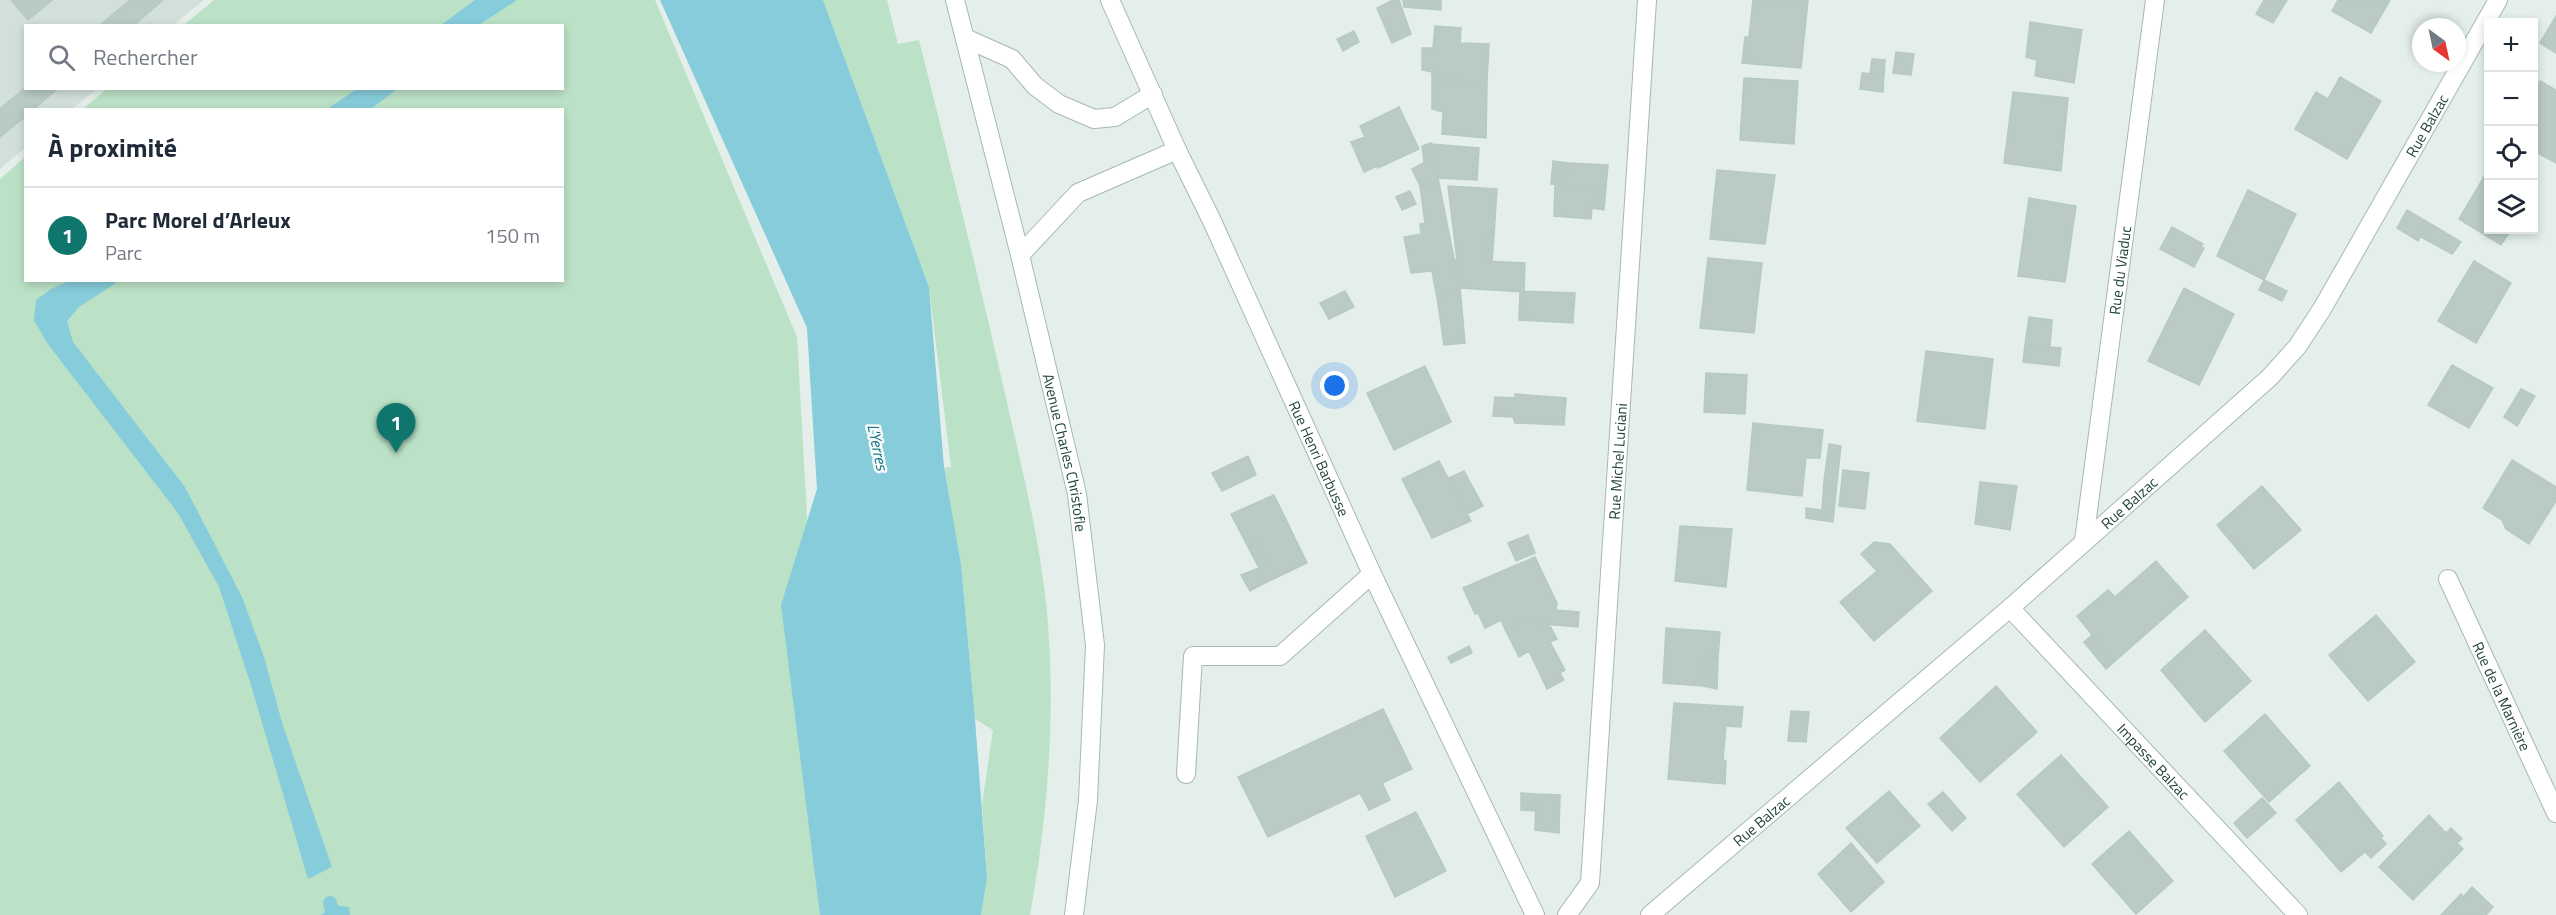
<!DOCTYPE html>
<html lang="fr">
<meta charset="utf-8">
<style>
body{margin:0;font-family:"Titillium Web",sans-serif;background:#f2f2f3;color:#1f2937}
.controls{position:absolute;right:18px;top:18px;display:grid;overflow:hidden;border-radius:0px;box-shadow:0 3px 9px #0003}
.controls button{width:54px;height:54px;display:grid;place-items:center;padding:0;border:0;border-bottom:2px solid #e0e1e3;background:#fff;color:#1f2937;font:30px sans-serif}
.compass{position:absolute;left:2412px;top:18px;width:54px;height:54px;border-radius:50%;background:#fff;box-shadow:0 3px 9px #0003;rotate:147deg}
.you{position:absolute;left:1335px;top:386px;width:21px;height:21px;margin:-15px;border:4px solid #fff;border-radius:50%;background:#1a73e8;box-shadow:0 0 0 9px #1a73e833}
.badge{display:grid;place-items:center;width:39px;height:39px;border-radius:50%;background:#0f766e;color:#fff;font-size:20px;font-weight:700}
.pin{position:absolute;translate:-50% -50px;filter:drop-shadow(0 2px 3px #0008)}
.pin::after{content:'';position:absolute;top:32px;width:21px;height:18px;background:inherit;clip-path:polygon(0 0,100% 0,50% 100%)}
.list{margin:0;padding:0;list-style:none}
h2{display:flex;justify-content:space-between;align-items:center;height:78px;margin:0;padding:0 24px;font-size:26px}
h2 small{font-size:20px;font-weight:400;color:#747a83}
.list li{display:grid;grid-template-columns:39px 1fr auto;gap:18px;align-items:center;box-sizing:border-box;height:96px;padding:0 24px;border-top:2px solid #e0e1e3}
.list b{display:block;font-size:22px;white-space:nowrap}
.list p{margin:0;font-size:20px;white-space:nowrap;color:#747a83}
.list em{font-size:20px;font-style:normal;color:#747a83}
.icon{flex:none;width:33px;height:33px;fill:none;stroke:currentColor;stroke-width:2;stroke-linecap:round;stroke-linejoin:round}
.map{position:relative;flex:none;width:2556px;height:915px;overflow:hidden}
.search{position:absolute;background:#fff;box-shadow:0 3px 9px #0003;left:24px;top:24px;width:540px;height:66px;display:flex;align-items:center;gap:15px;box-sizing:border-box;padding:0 21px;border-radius:0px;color:#747a83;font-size:22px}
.panel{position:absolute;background:#fff;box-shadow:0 3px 9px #0003;left:24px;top:108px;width:540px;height:174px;border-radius:0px}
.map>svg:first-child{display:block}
.built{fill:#d2e0da}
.green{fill:#bbe2c6}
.water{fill:#87ccda}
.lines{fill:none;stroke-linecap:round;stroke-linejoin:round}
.stream{stroke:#87ccda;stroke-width:14}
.building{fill:#b9cbc4;stroke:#b6cac2;stroke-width:1.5}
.lane-casing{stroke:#a6b8b3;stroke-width:20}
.street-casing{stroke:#a6b8b3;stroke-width:20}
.secondary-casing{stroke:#a1bcb3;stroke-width:20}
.lane{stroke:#fff;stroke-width:18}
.street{stroke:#fff;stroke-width:18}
.secondary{stroke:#fff;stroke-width:18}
.labels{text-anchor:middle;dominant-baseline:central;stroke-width:5;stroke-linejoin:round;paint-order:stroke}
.street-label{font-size:15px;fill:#21443b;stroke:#f6fbf8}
.water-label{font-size:16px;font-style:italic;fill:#137288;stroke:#f6fbf8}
</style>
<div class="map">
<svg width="2556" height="915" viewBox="0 0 2556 915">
<rect width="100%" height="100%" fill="#e4efeb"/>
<path class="built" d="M0 0H204L173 25 26 26V88L97 89 72 109 26 110 25 148 0 169Z"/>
<path class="green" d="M214 0H655L797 337 814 643 824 915H0V179L25 157 26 280H562V110L83 109 108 88H562V26L184 25Z
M823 0H887L898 44 919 40C949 159 979 278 1006 398 1022 469 1040 539 1047 612 1056 712 1048 816 1030 915H981L987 878 982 804 993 730 975 719 961 564 944 468 951 467 929 287Z"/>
<path class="water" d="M475 0H517L479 25H441Z
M660 0H823L929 287 944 467 961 564 975 719 987 878 981 915H820L781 605 817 489 807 328Z
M357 89V88L397 89 371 109H327Z
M69 281H119L79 307 67 321 73 342 185 487 242 597 264 657 283 726 332 867 308 879 250 682 219 587 178 513 47 343 34 320 36 300 51 289Z
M335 905 349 907 350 915H321Z"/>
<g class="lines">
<path class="stream" d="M330 903 333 915"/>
</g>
<path class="building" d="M11 0H52L28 20Z
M130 0H163L133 26H99Z
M1393 0H1399L1411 34 1392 43 1377 8Z
M1403 0H1441V10L1404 7Z
M1753 0H1808L1801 68 1742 63 1745 37H1749Z
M2264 0H2287L2273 23 2256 14Z
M2338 0H2390L2371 33 2332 11Z
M2556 16V53L2540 43Z
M2030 22 2082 30 2074 83 2035 76 2037 60 2026 57Z
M1435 26 1461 28 1460 43 1489 44 1487 82 1432 79V72L1422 70V48H1433Z
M1354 31 1359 42 1343 51 1337 39Z
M1896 52 1914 54 1911 75 1893 73Z
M1872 59 1885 60 1884 75 1870 74Z
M1862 73 1884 75 1883 92 1860 89Z
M2340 77 2381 101 2347 159 2295 129 2316 92 2328 99Z
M1744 78 1798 81 1794 144 1740 140Z
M1432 79 1487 82 1486 138 1442 134 1443 112 1432 109Z
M2540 81 2556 90V163L2534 151V93Z
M26 87 58 88 33 110H26V116L0 137V109Z
M2013 92 2068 98 2061 171 2004 163Z
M1399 107 1419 149 1378 168 1377 166 1364 172 1351 142 1365 137 1360 126Z
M1431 143 1434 157 1424 162 1422 146Z
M1431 144 1479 148 1477 180 1438 178Z
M1434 157 1438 178 1420 186 1412 169Z
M1553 161 1568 163 1566 185 1551 184Z
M1568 163 1608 165 1606 187 1566 185Z
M1717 170 1775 175 1765 244 1710 239Z
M2488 170V230H2511L2501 245 2459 219Z
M1438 178 1460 288 1437 298 1432 271 1411 273 1404 237 1421 234 1420 224 1425 223 1420 186Z
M1555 185 1594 186 1591 219 1554 216Z
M1448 186 1497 189 1494 236H1485L1484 261 1525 263 1524 292 1460 288 1454 260H1457Z
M1594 186 1606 187 1604 210 1592 208Z
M2248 190 2296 214 2264 280 2217 256Z
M1410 191 1416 204 1402 210 1396 197Z
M2029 198 2076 206 2065 282 2018 276Z
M2407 210 2429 223 2418 241 2397 228Z
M2429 223 2461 242 2452 254 2421 237Z
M2172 227 2203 244 2201 247 2204 248 2194 267 2160 249Z
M1485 236H1494L1492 261H1484Z
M1708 258 1762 263 1754 333 1700 328Z
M2474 261 2511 283 2476 343 2438 321Z
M2264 280 2287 291 2282 301 2259 290Z
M1460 288 1465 343 1444 345 1437 298Z
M2184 288 2234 314 2199 385 2148 361Z
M1345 291 1354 307 1329 319 1320 303Z
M1520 291 1575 293 1573 323 1519 320Z
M2029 317 2052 320 2050 347 2025 345Z
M2025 345 2061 348 2059 366 2023 362Z
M1926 351 1993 359 1985 429 1917 421Z
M2452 365 2493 388 2469 428 2428 405Z
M1425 366 1451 422 1394 450 1367 393Z
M1706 373 1747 375 1745 414 1704 412Z
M2521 389 2535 396 2517 426 2504 417Z
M1515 394 1566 398 1564 425 1515 423 1513 417 1493 416 1495 397 1515 398Z
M1753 423 1823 430 1820 458H1806L1802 496 1747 490Z
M1829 444 1841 446 1837 482 1824 481Z
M1248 456 1256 475 1222 491 1212 473Z
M2512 460 2556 487V501L2529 544 2506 529 2502 520 2483 508Z
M1439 461 1471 521 1432 538 1402 479Z
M1843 470 1869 473 1865 509 1839 506Z
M1464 471 1483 506 1467 514 1449 478Z
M1824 481 1837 482 1834 512 1822 510Z
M1980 482 2017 486 2010 530 1975 524Z
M2262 486 2301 530 2254 569 2217 525Z
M1274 495 1307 563 1265 583 1259 568 1266 563 1255 543 1248 547 1231 514Z
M1806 508 1834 512 1833 522 1806 518Z
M1680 526 1732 529 1726 587 1675 581Z
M1528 535 1535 553 1516 561 1508 543Z
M1874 542 1890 544 1932 591 1874 641 1840 602 1877 571 1861 554Z
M1255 543 1266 563 1259 568 1248 547Z
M1535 557 1557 603 1556 610 1579 612 1578 627 1521 622 1505 629 1501 620 1485 628 1478 613 1475 614 1463 588Z
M2156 561 2188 597 2114 662 2077 616 2108 590 2115 597Z
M1259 568 1265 583 1250 591 1241 575Z
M2376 615 2415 662 2368 701 2329 655Z
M1521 622 1549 624 1557 639 1550 642 1565 670 1560 673 1564 680 1547 689 1529 651 1519 657 1505 629Z
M1666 628 1720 632 1718 658 1705 656 1703 686 1663 683Z
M2205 630 2251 681 2205 722 2161 670Z
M2092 635 2114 662 2106 669 2084 642Z
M1469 646 1472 653 1451 663 1448 657Z
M1705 656 1718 658 1717 689 1703 686Z
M1996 686 2037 732 1980 782 1940 738Z
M1674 703 1743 707 1741 727 1726 726 1723 760 1726 761 1725 784 1668 779Z
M1383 709 1412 769 1382 783 1390 800 1369 810 1360 793 1268 837 1238 777Z
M1791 711 1809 712 1806 742 1788 741Z
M2265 714 2310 766 2269 802 2224 751Z
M2061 755 2108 807 2064 847 2017 794Z
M2339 782 2383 836 2381 838 2386 844 2371 858 2365 852 2341 872 2296 820Z
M1889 791 1920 826 1877 863 1846 828Z
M1943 792 1966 818 1952 831 1928 804Z
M1521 793 1536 794 1535 811 1521 810Z
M1536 794 1560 795 1559 833 1535 830Z
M2262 798 2276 813 2247 838 2234 823Z
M1416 812 1446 871 1395 897 1366 836Z
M2429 815 2446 833 2451 828 2462 839 2457 843 2463 849 2413 900 2379 867Z
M2129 831 2173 881 2136 914 2092 864Z
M1851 843 1884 882 1851 912 1818 874Z
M2472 887 2493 907 2486 915H2441L2461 894 2463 897Z"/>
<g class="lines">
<defs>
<path id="lane" d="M1186 774 1193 656H1280L1372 574"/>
<g id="street">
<path id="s1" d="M1110 0 1177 150 1212 221 1372 574 1535 915"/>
<path d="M965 38 1012 59 1035 86 1059 104 1094 119 1115 117 1153 94"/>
<path d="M1020 255 1078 193 1177 150"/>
<path id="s2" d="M2084 541 2155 0"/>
<path id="s3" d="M2448 579 2556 813"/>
<path id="s4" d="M2010 608 2298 915"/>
<path id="s5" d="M1567 915 1590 883 1647 0"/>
<path id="s6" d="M1650 915 2010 608 2269 378 2297 347 2322 309 2498 0"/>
</g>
<g id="secondary">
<path id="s7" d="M955 0 1020 255 1077 494 1095 645 1088 800 1074 915"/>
</g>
</defs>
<use href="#lane" class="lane-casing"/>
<use href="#street" class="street-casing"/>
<use href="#secondary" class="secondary-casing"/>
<use href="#lane" class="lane"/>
<use href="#street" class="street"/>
<use href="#secondary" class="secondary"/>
</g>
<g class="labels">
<g class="street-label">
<text stroke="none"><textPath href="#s6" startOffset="1118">Rue Balzac</textPath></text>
<text stroke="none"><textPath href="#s2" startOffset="273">Rue du Viaduc</textPath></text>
<text stroke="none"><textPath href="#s7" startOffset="466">Avenue Charles Christofle</textPath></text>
<text stroke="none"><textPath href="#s1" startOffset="504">Rue Henri Barbusse</textPath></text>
<text stroke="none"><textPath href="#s5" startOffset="462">Rue Michel Luciani</textPath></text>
<text stroke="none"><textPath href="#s6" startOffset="632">Rue Balzac</textPath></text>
<text stroke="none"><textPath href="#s3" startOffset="129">Rue de la Marnière</textPath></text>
<text stroke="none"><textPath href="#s4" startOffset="210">Impasse Balzac</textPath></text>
<text stroke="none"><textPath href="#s6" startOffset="146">Rue Balzac</textPath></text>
</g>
<g class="water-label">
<text transform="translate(878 447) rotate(78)">L'Yerres</text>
</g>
</g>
</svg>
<div class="controls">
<button>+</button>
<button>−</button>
<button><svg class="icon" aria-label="locate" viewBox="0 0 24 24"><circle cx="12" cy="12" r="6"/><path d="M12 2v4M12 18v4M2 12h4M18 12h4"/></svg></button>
<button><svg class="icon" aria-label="layers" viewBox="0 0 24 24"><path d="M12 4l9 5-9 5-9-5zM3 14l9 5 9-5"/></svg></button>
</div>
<svg class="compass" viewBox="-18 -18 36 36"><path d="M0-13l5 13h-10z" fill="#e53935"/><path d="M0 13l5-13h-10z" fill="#747a83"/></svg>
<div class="you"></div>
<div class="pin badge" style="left:396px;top:453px">1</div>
<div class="search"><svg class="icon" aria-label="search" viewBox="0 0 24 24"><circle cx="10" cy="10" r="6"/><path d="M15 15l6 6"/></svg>Rechercher</div>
<section class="panel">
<h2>À proximité<small></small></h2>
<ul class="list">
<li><span class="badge">1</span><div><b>Parc Morel d’Arleux</b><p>Parc</p></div><em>150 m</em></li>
</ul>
</section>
</div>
